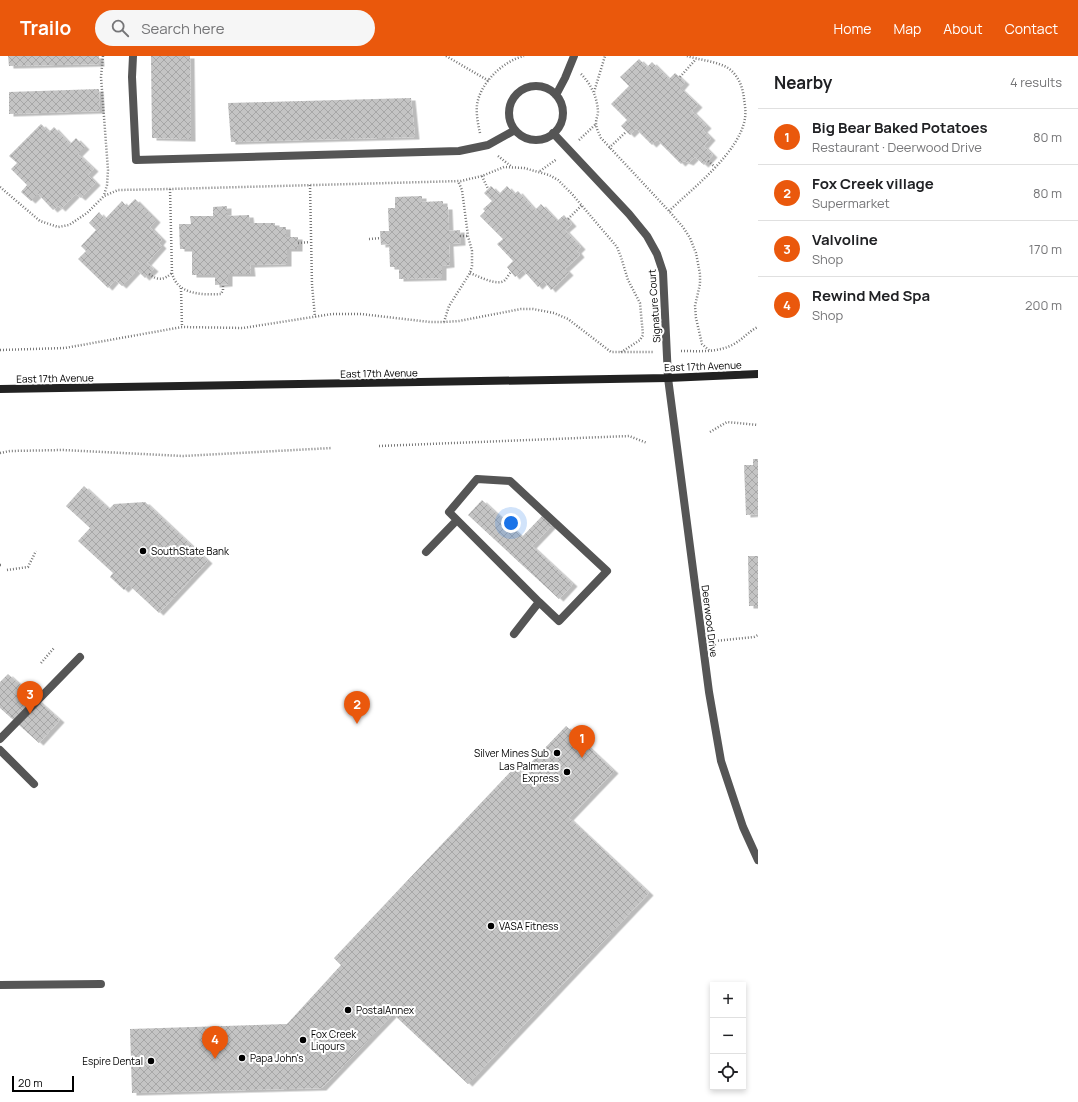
<!DOCTYPE html>
<meta charset="utf-8">
<style>
body{margin:0;font-family:Manrope,sans-serif;background:#f6f6f6;color:#202124}
.controls{position:absolute;right:12px;bottom:12px;display:grid;overflow:hidden;border-radius:0px;box-shadow:0 2px 6px #0003}
.controls button{width:36px;height:36px;display:grid;place-items:center;padding:0;border:0;border-bottom:1px solid #e0e0e0;background:#fff;color:#202124;font:20px sans-serif}
.scale{position:absolute;left:12px;bottom:10px;width:62px;box-sizing:border-box;padding-left:4px;border:2px solid #000;border-top:0;font-size:11px;line-height:14px;white-space:nowrap;color:#000;-webkit-text-stroke:3px #fff;paint-order:stroke}
.you{position:absolute;left:511px;top:467px;width:14px;height:14px;margin:-10px;border:3px solid #fff;border-radius:50%;background:#1a73e8;box-shadow:0 0 0 6px #1a73e833}
.badge{display:grid;place-items:center;width:26px;height:26px;border-radius:50%;background:#ea580c;color:#fff;font-size:13px;font-weight:700}
.pin{position:absolute;translate:-50% -33px;filter:drop-shadow(0 1px 2px #0008)}
.pin::after{content:'';position:absolute;top:21px;width:14px;height:12px;background:inherit;clip-path:polygon(0 0,100% 0,50% 100%)}
.list{margin:0;padding:0;list-style:none}
h2{display:flex;justify-content:space-between;align-items:center;height:52px;margin:0;padding:0 16px;font-size:17px}
h2 small{font-size:13px;font-weight:400;color:#757577}
.list li{display:grid;grid-template-columns:26px 1fr auto;gap:12px;align-items:center;box-sizing:border-box;height:56px;padding:0 16px;border-top:1px solid #e0e0e0}
.list b{display:block;font-size:15px;white-space:nowrap}
.list p{margin:0;font-size:13px;white-space:nowrap;color:#757577}
.list em{font-size:13px;font-style:normal;color:#757577}
.icon{flex:none;width:22px;height:22px;fill:none;stroke:currentColor;stroke-width:2;stroke-linecap:round;stroke-linejoin:round}
.map{position:relative;flex:none;width:758px;height:1046px;overflow:hidden}
header{display:flex;align-items:center;gap:24px;box-sizing:border-box;height:56px;padding:0 20px;background:#ea580c;color:#fff}
header strong{font-size:19px}
nav{display:flex;gap:22px;margin-inline-start:auto;font-size:14px}
.search{width:280px;height:36px;background:#f6f6f6;display:flex;align-items:center;gap:10px;box-sizing:border-box;padding:0 14px;border-radius:22px;color:#757577;font-size:15px}
main{display:flex}
aside{flex:1;background:#fff}
.map>svg:first-child{display:block}
.building{fill:url(#building-cross-hatch);filter:url(#shadow)}
.lines{fill:none;stroke-linecap:round;stroke-linejoin:round}
.path{stroke:#777;stroke-width:2.5;stroke-dasharray:1 2;stroke-linecap:butt}
.service{stroke:#555;stroke-width:8}
.minor{stroke:#555;stroke-width:8}
.tertiary{stroke:#555;stroke-width:8}
.secondary{stroke:#222;stroke-width:8}
.poi-dot{fill:#000;stroke:#fff;stroke-width:1.5}
.labels{text-anchor:middle;dominant-baseline:central;stroke-width:4;stroke-linejoin:round;paint-order:stroke}
.street-label{font-size:10px;fill:#000;stroke:#fff}
.poi-label{font-size:10px;fill:#000;stroke:#fff;text-anchor:start}
</style>
<header>
<strong>Trailo</strong>
<div class="search"><svg class="icon" aria-label="search" viewBox="0 0 24 24"><circle cx="10" cy="10" r="6"/><path d="M15 15l6 6"/></svg>Search here</div>
<nav><a>Home</a><a>Map</a><a>About</a><a>Contact</a></nav>
</header>
<main>
<div class="map">
<svg width="758" height="1046" viewBox="0 0 758 1046">
<defs>
<pattern id="building-cross-hatch" width="8" height="8" patternUnits="userSpaceOnUse"><rect width="8" height="8" fill="#c4c4c4"/><path d="M0 0l8 8M0 8l8-8" fill="none" stroke="#a7a7a7"/></pattern>
<filter id="shadow"><feDropShadow dx="4.5" dy="2.5" stdDeviation="0" flood-color="#0004"/></filter>
</defs>
<rect width="100%" height="100%" fill="#fff"/>
<path class="building" d="M8 0H99L100 8 9 10Z
M151 0H190L191 83 152 82Z
M639 3 647 11 652 6 669 23 675 17 685 26 680 32 698 49 692 55 707 70 703 74 711 82 704 90 713 99 704 109 695 101 689 107 684 105 681 108 657 84 652 89 636 73 630 79 621 70 627 64 611 48 629 30 620 21Z
M99 33 100 55 9 58V36Z
M411 42 415 81 231 86 228 47Z
M41 68 49 76 54 71 70 88 76 82 85 91 78 98 94 113 88 119 96 127 81 142 76 138 61 153 58 150 53 154 38 138 31 145 21 136 27 129 11 113 17 107 9 100Z
M491 130 499 138 507 130 514 138 518 135 535 154 541 148 557 165 564 159 572 168 565 174 581 191 577 195 580 199 565 213 569 217 551 234 544 225 538 231 523 214 515 221 507 211 513 205 497 188 503 183 480 160 485 155 483 153 492 145 484 137Z
M422 140V146L443 145V151H448L449 175 460 174 461 187 449 188 450 209 442 210V222L399 223V211H390L389 188 381 189 380 175H389L388 152H395V141Z
M135 143 156 164 150 171 162 183 159 187 162 190 147 207 154 213 145 222 137 214 122 230 115 224 108 232 78 203 86 195 81 190 96 174 89 167 99 156 105 163 122 145 127 151Z
M227 150V160L249 159 250 167H275V171H286V181H298V193H287V208L250 209 251 218H228V228L215 229V219H192V193H180L179 168H191L190 160H213V151Z
M753 403H758V458L746 459 744 409H753Z
M84 430 109 453 114 448 145 446 208 505 159 557 129 529 124 534 110 521 113 517 78 485 90 472 66 450Z
M482 444 522 481 543 459 553 468 532 490 573 528 559 543 468 459Z
M748 500H758V550H749Z
M8 618 60 664 39 687 0 652V626Z
M566 670 614 715 569 762 649 837 468 1028 393 958 322 1032 132 1037 130 973 287 968 341 909 334 902 515 711 521 717Z"/>
<g class="lines">
<path class="path" d="M103 0 101 21 108 114 107 129 104 139
M446 0 489 25
M581 18C591 28 597 41 598 55 598 59 596 63 596 67 596 73 599 77 601 82L669 155 683 171 690 182 696 197 700 218V228L695 250 696 262 702 288 710 295
M680 21 696 3
M594 36 605 0
M480 77C478 68 476 58 477 49 480 27 503 5 524 0
M579 84 596 68
M609 92 626 76
M498 100 512 111
M708 105 715 111
M540 115 557 103
M482 120 488 133
M310 129 312 229 315 261
M0 131 40 165 58 171 69 169 87 157 104 140 118 134 170 133 461 125 482 120 504 111 524 112 549 119 558 124 572 138 617 191 621 201 628 224 640 247 643 279 640 284 620 297
M170 133 172 217C177 239 203 239 221 238L223 234V228
M669 155C693 132 740 96 745 62 746 56 745 49 744 43 743 31 738 19 728 12 716 5 699 4 687 0
M568 163 582 149
M460 180H468
M369 183 381 182
M298 187 310 186
M470 217C478 220 498 231 505 224 507 222 509 218 511 216
M149 218C158 225 164 224 172 217
M181 232 182 271
M444 266 449 250 470 217 472 210V195L468 180 462 134 458 125
M0 294 65 292 182 271 243 272 332 258H361L430 266H444L459 265 521 253H533L554 257 568 263 611 296H654
M681 295C699 295 718 297 734 288 743 283 749 275 758 271
M710 376 727 366 758 369
M379 390 629 380 647 387
M0 397 10 395 63 394 183 400 332 392
M0 509H2
M7 514 28 511 36 495
M715 585 754 581 758 579
M41 607 54 592"/>
<path class="service" d="M426 496 457 464
M514 578 539 546 559 565 607 515 510 425 477 423 449 456 539 546
M0 683 80 601
M0 694 34 728
M0 929 101 928"/>
<path class="minor" d="M133 0 132 21 136 104 459 95 488 89 515 74
M509 57a27 27 0 1 1 54 0a27 27 0 1 1-54 0Z
M556 39 565 22 574 0
M553 77 629 158 647 180 657 198 663 216 668 322"/>
<path class="tertiary" d="M668 322 709 636 721 705 743 771 758 804"/>
<path class="secondary" d="M0 333 668 322 758 318"/>
</g>
<g class="poi-dot">
<circle cx="143" cy="495" r="4"/>
<circle cx="557" cy="697" r="4"/>
<circle cx="567" cy="716" r="4"/>
<circle cx="491" cy="870" r="4"/>
<circle cx="348" cy="954" r="4"/>
<circle cx="303" cy="984" r="4"/>
<circle cx="242" cy="1002" r="4"/>
<circle cx="151" cy="1005" r="4"/>
</g>
<g class="labels">
<g class="street-label">
<text transform="translate(654 250) rotate(-94)">Signature Court</text>
<text transform="translate(703 310) rotate(-2)">East 17th Avenue</text>
<text transform="translate(379 317) rotate(-1)">East 17th Avenue</text>
<text transform="translate(55 322) rotate(-1)">East 17th Avenue</text>
<text transform="translate(710 565) rotate(83)">Deerwood Drive</text>
</g>
<g class="poi-label">
<text x="151" y="495">SouthState Bank</text>
<text x="549" y="697" text-anchor="end">Silver Mines Sub</text>
<text x="559" y="710" text-anchor="end">Las Palmeras<tspan x="559" dy="12">Express</tspan></text>
<text x="499" y="870">VASA Fitness</text>
<text x="356" y="954">PostalAnnex</text>
<text x="311" y="978">Fox Creek<tspan x="311" dy="12">Liqours</tspan></text>
<text x="250" y="1002">Papa John's</text>
<text x="143" y="1005" text-anchor="end">Espire Dental</text>
</g>
</g>
</svg>
<div class="controls">
<button>+</button>
<button>−</button>
<button><svg class="icon" aria-label="locate" viewBox="0 0 24 24"><circle cx="12" cy="12" r="6"/><path d="M12 2v4M12 18v4M2 12h4M18 12h4"/></svg></button>
</div>
<div class="scale">20 m</div>
<div class="you"></div>
<div class="pin badge" style="left:582px;top:702px">1</div>
<div class="pin badge" style="left:357px;top:668px">2</div>
<div class="pin badge" style="left:30px;top:658px">3</div>
<div class="pin badge" style="left:215px;top:1003px">4</div>
</div>
<aside>
<h2>Nearby<small>4 results</small></h2>
<ul class="list">
<li><span class="badge">1</span><div><b>Big Bear Baked Potatoes</b><p>Restaurant · Deerwood Drive</p></div><em>80 m</em></li>
<li><span class="badge">2</span><div><b>Fox Creek village</b><p>Supermarket</p></div><em>80 m</em></li>
<li><span class="badge">3</span><div><b>Valvoline</b><p>Shop</p></div><em>170 m</em></li>
<li><span class="badge">4</span><div><b>Rewind Med Spa</b><p>Shop</p></div><em>200 m</em></li>
</ul>
</aside>
</main>
